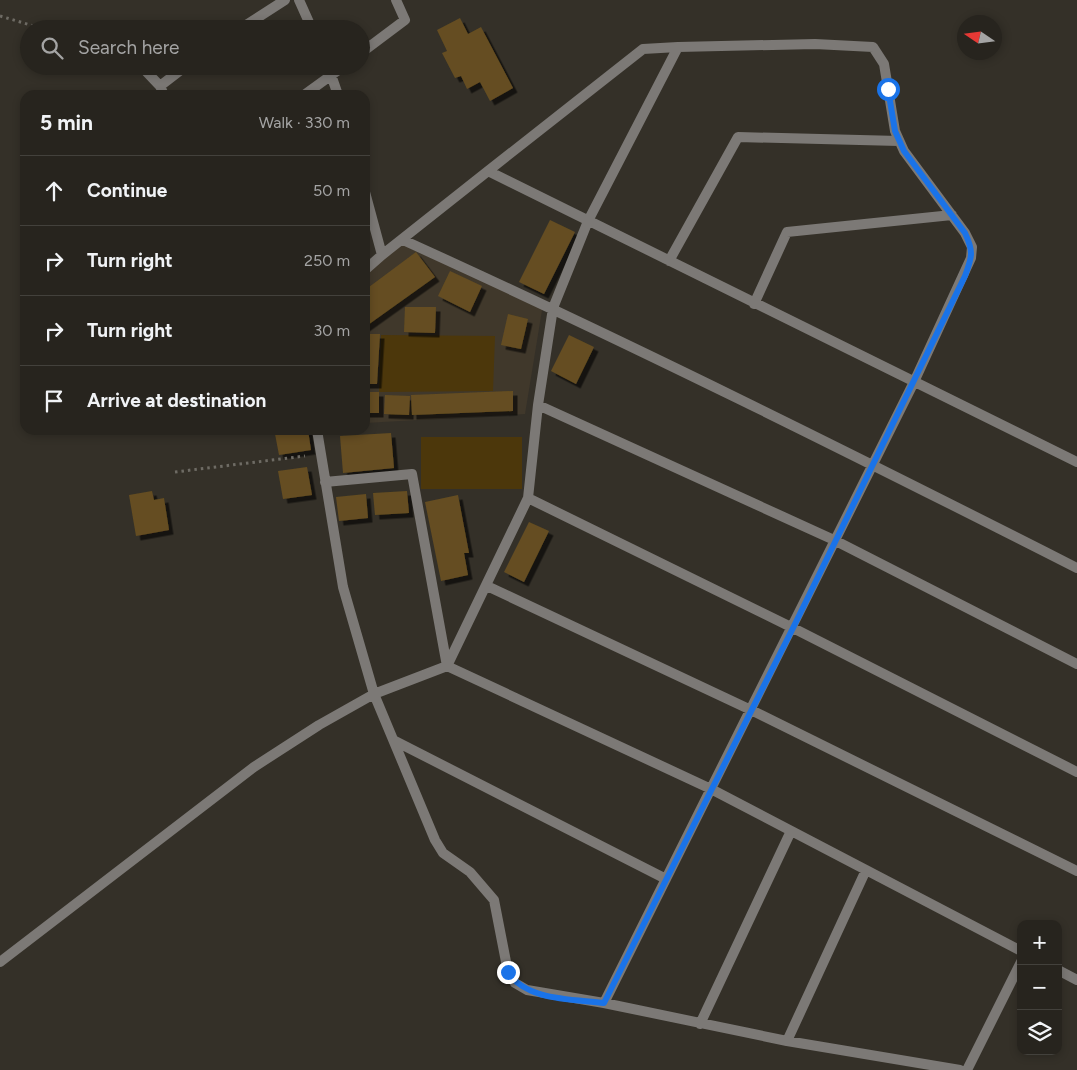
<!DOCTYPE html>
<meta charset="utf-8">
<style>
body{margin:0;font-family:Figtree,sans-serif;background:#2f2c27;color:#f1f3f6}
.controls{position:absolute;right:15px;bottom:15px;display:grid;overflow:hidden;border-radius:10px;box-shadow:0 2px 8px #0003}
.controls button{width:45px;height:45px;display:grid;place-items:center;padding:0;border:0;border-bottom:1px solid #43413c;background:#27241e;color:#f1f3f6;font:25px sans-serif}
.compass{position:absolute;left:957px;top:15px;width:45px;height:45px;border-radius:50%;background:#27241e;box-shadow:0 2px 8px #0003;rotate:283deg}
.stop{position:absolute;width:15px;height:15px;margin:-11px;border:4px solid #1a73e8;border-radius:50%;background:#fff}
.stop.end{background:#1a73e8;border-color:#fff;box-shadow:0 1px 5px #0008}
.list{margin:0;padding:0;list-style:none}
h2{display:flex;justify-content:space-between;align-items:center;height:65px;margin:0;padding:0 20px;font-size:21px}
h2 small{font-size:16px;font-weight:400;color:#a4a4a4}
.list li{display:grid;grid-template-columns:32px 1fr auto;gap:15px;align-items:center;box-sizing:border-box;height:70px;padding:0 20px;border-top:1px solid #43413c}
.list b{display:block;font-size:19px;white-space:nowrap}
.list em{font-size:16px;font-style:normal;color:#a4a4a4}
.icon{flex:none;width:28px;height:28px;fill:none;stroke:currentColor;stroke-width:2;stroke-linecap:round;stroke-linejoin:round}
.map{position:relative;flex:none;width:1077px;height:1070px;overflow:hidden}
.search{position:absolute;background:#27241e;box-shadow:0 2px 8px #0003;left:20px;top:20px;width:350px;height:55px;display:flex;align-items:center;gap:12px;box-sizing:border-box;padding:0 18px;border-radius:28px;color:#a4a4a4;font-size:19px}
.panel{position:absolute;background:#27241e;box-shadow:0 2px 8px #0003;left:20px;top:90px;width:350px;height:345px;border-radius:15px}
.map>svg:first-child{display:block}
.built{fill:#40382b}
.green{fill:#4c370b}
.building{fill:#654d20;filter:url(#shadow)}
.lines{fill:none;stroke-linecap:round;stroke-linejoin:round}
.path{stroke:#6e6b64;stroke-width:3;stroke-dasharray:2.5 4;stroke-linecap:butt}
.minor{stroke:#7c7976;stroke-width:10}
.route{stroke:#1a73e8;stroke-width:6}
</style>
<div class="map">
<svg width="1077" height="1070" viewBox="0 0 1077 1070">
<defs>
<filter id="shadow"><feDropShadow dx="4.5" dy="4.5" stdDeviation="0" flood-color="#0009"/></filter>
</defs>
<rect width="100%" height="100%" fill="#343028"/>
<path class="built" d="M403 240 543 304 525 414 365 423V270Z"/>
<path class="green" d="M381 335 495 336 493 391 379 392Z
M421 437H522V489H421Z"/>
<path class="building" d="M460 18 468 34 481 27 513 88 490 101 480 82 467 89 461 76 455 78 442 53 447 51 437 30Z
M550 220 575 232 544 294 519 282Z
M416 252 435 277 365 327V290Z
M450 271 482 286 470 312 438 296Z
M405 307H436L435 333 404 332Z
M508 314 528 319 521 349 501 345Z
M365 334H380L377 384H365Z
M569 335 594 347 576 384 551 371Z
M513 391V411L412 415 411 395Z
M365 392H379V413H365Z
M385 395 410 396 409 415 384 414Z
M287 430H308L311 450 279 455 275 434 287 432Z
M391 433 394 468 343 473 340 436Z
M307 467 312 495 283 499 278 471Z
M152 491 154 500 164 498 169 530 136 536 129 495Z
M407 491 409 513 375 515 373 493Z
M366 494 368 518 339 521 336 497Z
M458 495 469 553H464L468 575 441 581 425 502Z
M529 522 549 531 524 582 504 572Z"/>
<g class="lines">
<path class="path" d="M0 16 44 29
M175 472 305 456"/>
<path class="minor" d="M299 0 312 29
M240 29 285 0
M361 53 405 20 396 0
M141 66 160 86 164 95
M328 66 338 95
M160 86 186 66
M304 95 344 66
M488 171 643 49 678 47
M365 192 382 255 488 171 1077 462
M403 240C630 343 854 455 1077 568
M669 261 738 137 899 141
M365 270 382 255
M754 304 787 232 952 215
M538 405 834 540 1077 664
M317 430 343 587 374 694 435 840 443 853 470 872 494 900 508 972 515 983 527 990 604 1003
M325 482 412 474 447 666 711 789 1021 951
M528 498 793 628 1077 772
M487 586 751 710 1077 871
M395 741 666 879
M0 962 254 767 319 725 374 694 447 666 528 498 538 405 553 308 588 221 678 47 815 44 873 47 884 64 895 131 904 151 965 233 972 247 971 258 914 382 604 1003 787 1041 960 1070
M1058 970 1077 980
M700 1024 791 831
M787 1041 866 870
M967 1070 1021 962"/>
</g>
<g class="lines">
<path class="route" d="M508 972C526 1001 574 999 604 1003L793 628 965 276C972 257 974 252 965 233L904 151 895 131 888 89"/>
</g>
</svg>
<div class="controls">
<button>+</button>
<button>−</button>
<button><svg class="icon" aria-label="layers" viewBox="0 0 24 24"><path d="M12 4l9 5-9 5-9-5zM3 14l9 5 9-5"/></svg></button>
</div>
<svg class="compass" viewBox="-18 -18 36 36"><path d="M0-13l5 13h-10z" fill="#e53935"/><path d="M0 13l5-13h-10z" fill="#a4a4a4"/></svg>
<div class="stop" style="left:888px;top:89px"></div>
<div class="stop end" style="left:508px;top:972px"></div>
<div class="search"><svg class="icon" aria-label="search" viewBox="0 0 24 24"><circle cx="10" cy="10" r="6"/><path d="M15 15l6 6"/></svg>Search here</div>
<section class="panel">
<h2>5 min<small>Walk · 330 m</small></h2>
<ul class="list">
<li><svg class="icon" aria-label="ahead" viewBox="0 0 24 24"><path d="M12 20V5M6 11l6-6 6 6"/></svg><div><b>Continue</b></div><em>50 m</em></li>
<li><svg class="icon" aria-label="right" viewBox="0 0 24 24"><path d="M7 20v-9h11M14 6l5 5-5 5"/></svg><div><b>Turn right</b></div><em>250 m</em></li>
<li><svg class="icon" aria-label="right" viewBox="0 0 24 24"><path d="M7 20v-9h11M14 6l5 5-5 5"/></svg><div><b>Turn right</b></div><em>30 m</em></li>
<li><svg class="icon" aria-label="arrive" viewBox="0 0 24 24"><path d="M6 21V4h12l-3 4 3 4H6"/></svg><div><b>Arrive at destination</b></div></li>
</ul>
</section>
</div>
